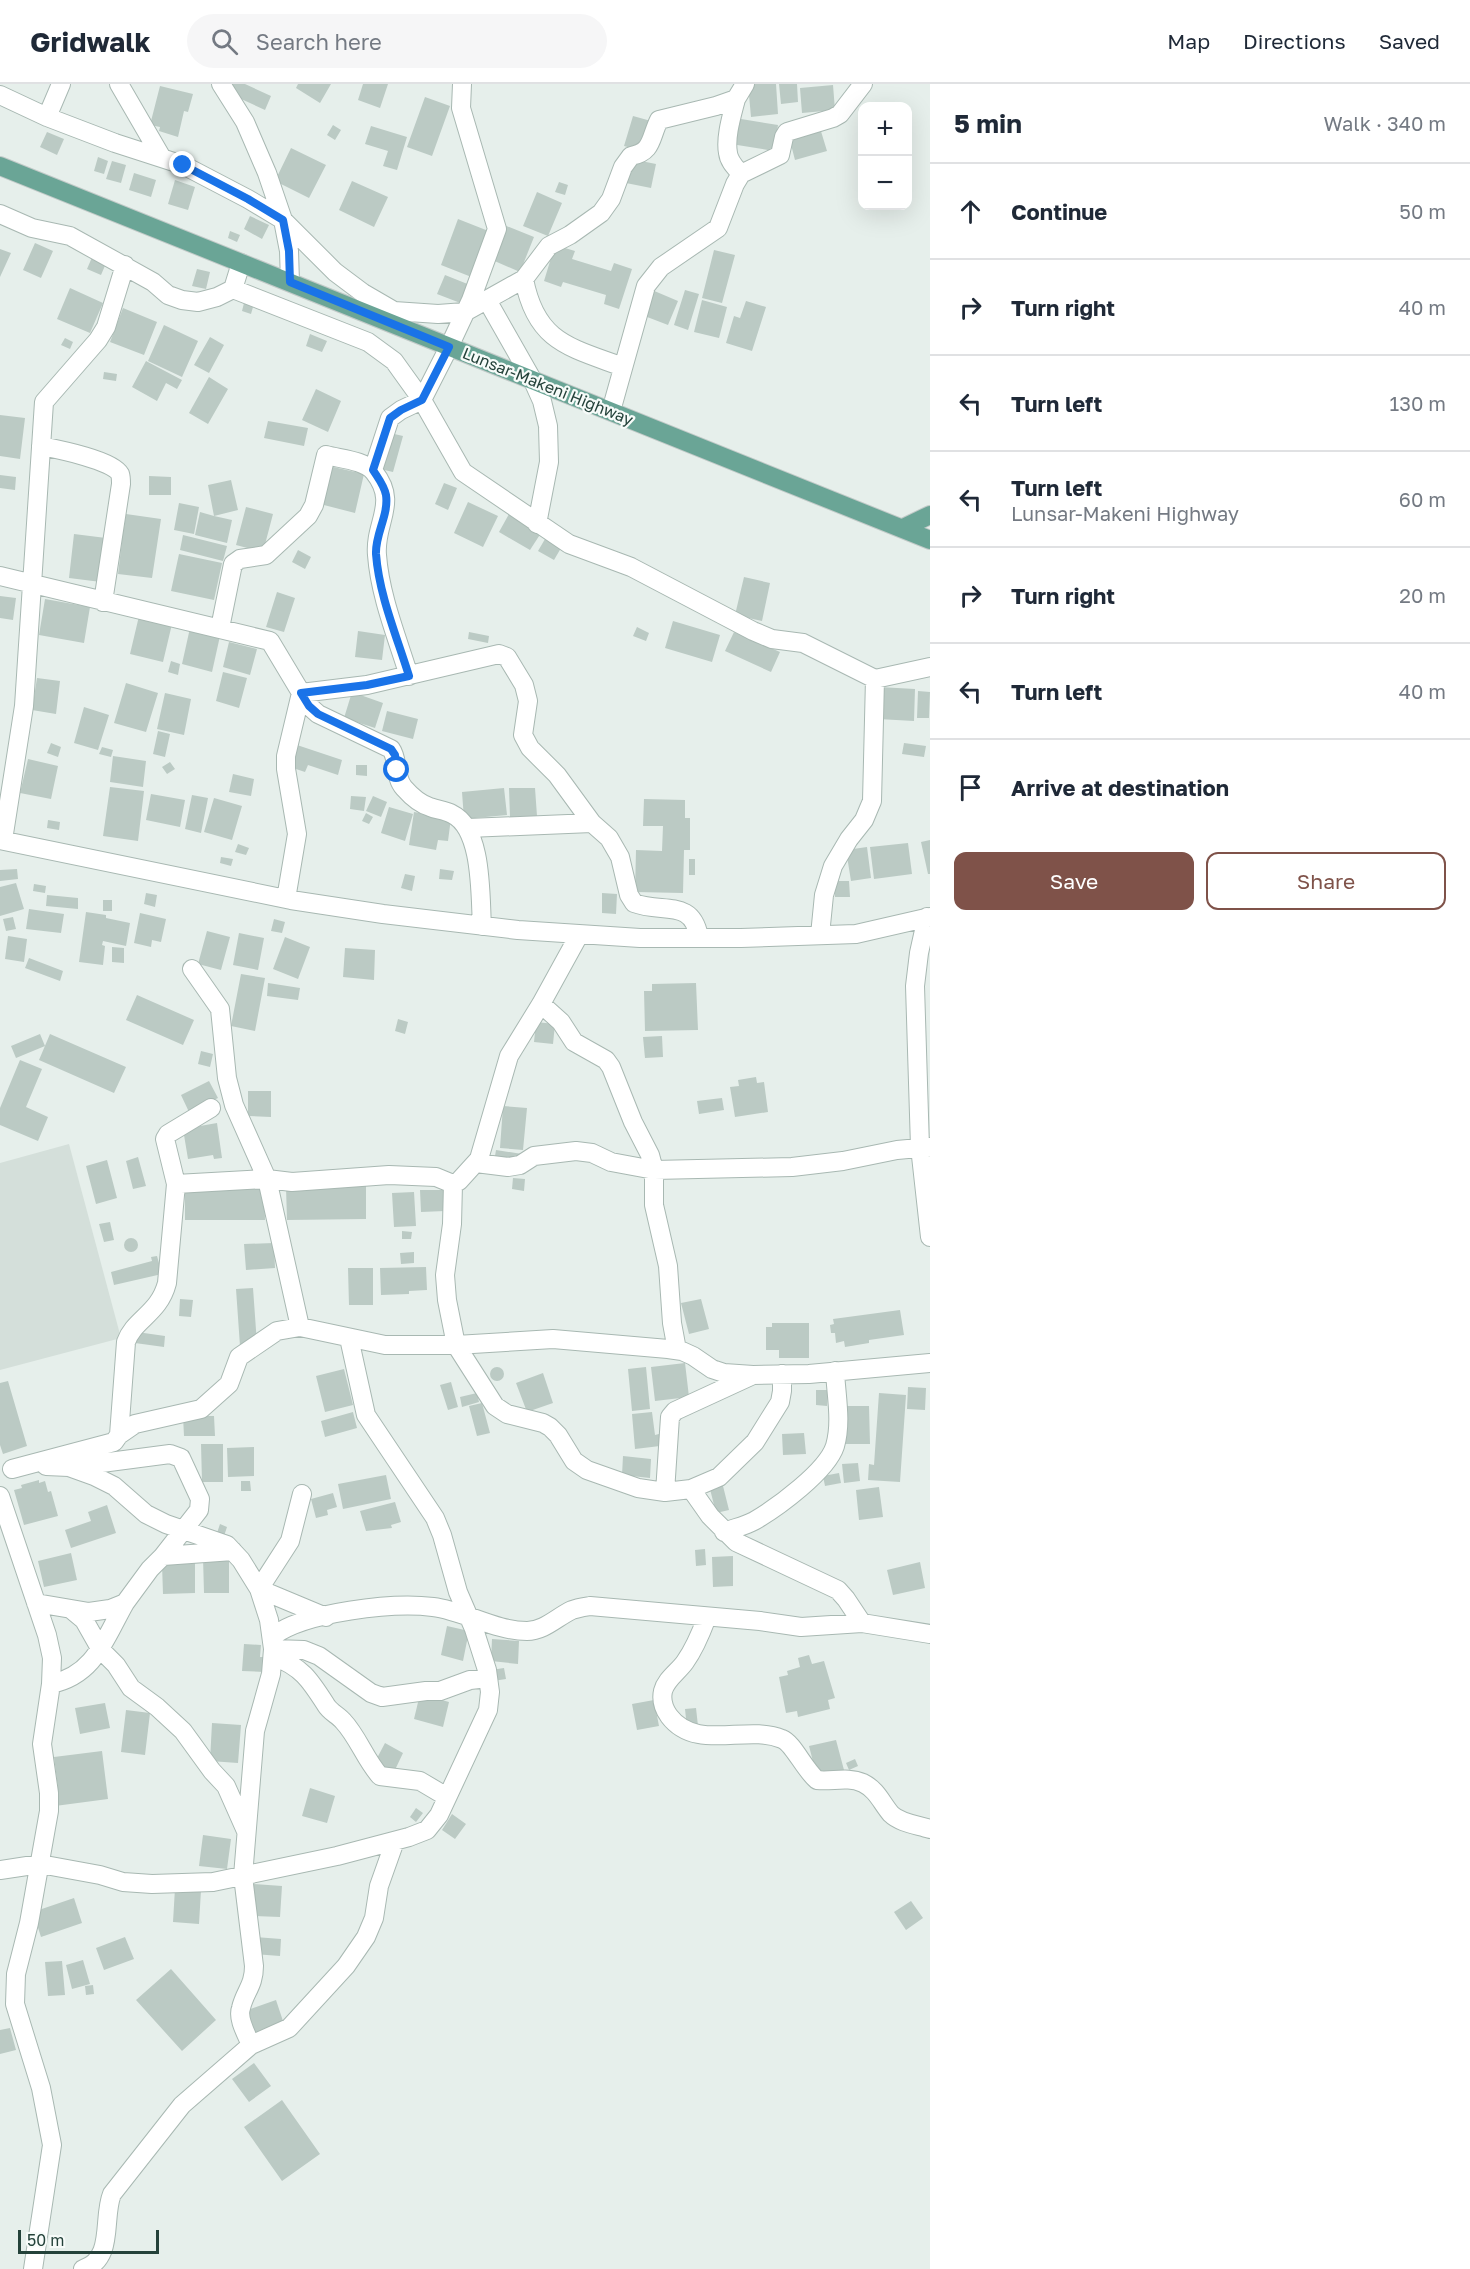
<!DOCTYPE html>
<meta charset="utf-8">
<style>
body{margin:0;font-family:"Golos Text",sans-serif;background:#f6f6f7;color:#1f2937}
.controls{position:absolute;right:18px;top:18px;display:grid;overflow:hidden;border-radius:12px;box-shadow:0 6px 24px #0002}
.controls button{width:54px;height:54px;display:grid;place-items:center;padding:0;border:0;border-bottom:2px solid #e0e1e3;background:#fff;color:#1f2937;font:30px sans-serif}
.scale{position:absolute;left:18px;bottom:15px;width:141px;box-sizing:border-box;padding-left:6px;border:3px solid #24423a;border-top:0;font-size:16px;line-height:21px;white-space:nowrap;color:#24423a;-webkit-text-stroke:4px #f7fbf9;paint-order:stroke}
.stop{position:absolute;width:18px;height:18px;margin:-14px;border:4px solid #1a73e8;border-radius:50%;background:#fff}
.stop.end{background:#1a73e8;border-color:#fff;box-shadow:0 2px 6px #0008}
.list{margin:0;padding:0;list-style:none}
h2{display:flex;justify-content:space-between;align-items:center;height:78px;margin:0;padding:0 24px;font-size:26px}
h2 small{font-size:20px;font-weight:400;color:#747a83}
.list li{display:grid;grid-template-columns:39px 1fr auto;gap:18px;align-items:center;box-sizing:border-box;height:96px;padding:0 24px;border-top:2px solid #e0e1e3}
.list b{display:block;font-size:22px;white-space:nowrap}
.list p{margin:0;font-size:20px;white-space:nowrap;color:#747a83}
.list em{font-size:20px;font-style:normal;color:#747a83}
.actions{display:flex;gap:12px;padding:18px 24px}
.actions a{flex:1;padding:14px 0;border:2px solid #7f5249;border-radius:12px;text-align:center;font-size:21px;color:#7f5249}
.actions .main{background:#7f5249;color:#fff}
.icon{flex:none;width:33px;height:33px;fill:none;stroke:currentColor;stroke-width:2;stroke-linecap:round;stroke-linejoin:round}
.map{position:relative;flex:none;width:930px;height:2185px;overflow:hidden}
header{display:flex;align-items:center;gap:36px;box-sizing:border-box;height:84px;padding:0 30px;background:#fff;border-bottom:2px solid #e0e1e3}
header strong{font-size:28px}
nav{display:flex;gap:33px;margin-inline-start:auto;font-size:21px}
.search{width:420px;height:54px;background:#f6f6f7;display:flex;align-items:center;gap:15px;box-sizing:border-box;padding:0 21px;border-radius:33px;color:#747a83;font-size:22px}
main{display:flex}
aside{flex:1;background:#fff}
.map>svg:first-child{display:block}
.built{fill:#d4dfda}
.building{fill:#bbcac4}
.lines{fill:none;stroke-linecap:round;stroke-linejoin:round}
.minor-casing{stroke:#a8b8b2;stroke-width:20}
.major-casing{stroke:#c2cac8;stroke-width:20}
.minor{stroke:#fff;stroke-width:18}
.major{stroke:#6aa596;stroke-width:18}
.route{stroke:#1a73e8;stroke-width:8}
.labels{text-anchor:middle;dominant-baseline:central;stroke-width:4.5;stroke-linejoin:round;paint-order:stroke}
.street-label{font-size:16px;fill:#24423a;stroke:#f7fbf9}
</style>
<header>
<strong>Gridwalk</strong>
<div class="search"><svg class="icon" aria-label="search" viewBox="0 0 24 24"><circle cx="10" cy="10" r="6"/><path d="M15 15l6 6"/></svg>Search here</div>
<nav><a>Map</a><a>Directions</a><a>Saved</a></nav>
</header>
<main>
<div class="map">
<svg width="930" height="2185" viewBox="0 0 930 2185">
<rect width="100%" height="100%" fill="#e6efeb"/>
<path class="built" d="M69 1060 121 1254 0 1286V1079Z"/>
<path class="building" d="M232 0H245L271 12 265 26 228 9Z
M298 0H331L320 19 296 4Z
M363 0H388L380 24 358 16Z
M748 0H776L778 30 751 33Z
M779 0H797L798 18 781 20Z
M833 1 835 26 802 29 800 4Z
M160 2 193 10 188 28 184 27 178 53 159 47 160 43 150 41Z
M425 13 450 22 432 72 407 63Z
M633 32 651 37 642 67 624 62Z
M735 34 778 41 774 67 731 60Z
M333 41 341 46 335 56 327 51Z
M371 42 407 53 397 86 383 82 388 67 365 60Z
M820 44 827 67 795 76 789 53Z
M47 48 64 55 57 71 40 63Z
M291 64 326 81 309 114 275 97Z
M98 73 108 77 104 90 94 87Z
M631 75 656 80 651 104 626 99Z
M112 77 126 81 121 99 106 95Z
M134 89 156 96 151 113 129 106Z
M175 96 195 103 188 126 168 120Z
M352 97 388 113 374 143 339 126Z
M559 98 568 101 565 111 555 108Z
M537 108 562 119 548 152 523 142Z
M250 132 269 141 262 155 244 145Z
M458 135 491 148 474 194 441 181Z
M504 141 534 153 520 188 490 175Z
M230 147 240 151 237 158 228 154Z
M35 159 53 167 41 194 23 186Z
M555 161 575 167 572 175 611 187 614 179 632 185 619 225 604 220 606 211 563 198 561 203 544 197Z
M0 165 11 169 0 193Z
M714 166 735 171 722 219 702 214Z
M93 171 107 177 101 191 87 185Z
M197 185 210 188 206 205 192 202Z
M445 191 470 201 463 220 437 210Z
M70 204 103 219 90 249 57 235Z
M652 206 678 217 668 241 642 231Z
M685 206 699 210 688 246 674 241Z
M702 216 727 223 719 254 694 248Z
M746 217 766 223 752 267 726 259 734 232 740 234Z
M244 219 253 223 251 230 242 227Z
M123 224 157 238 144 271 110 258Z
M164 241 198 257 182 293 148 277Z
M310 250 327 257 322 268 306 262Z
M210 253 224 261 209 289 194 281Z
M65 254 73 258 70 265 61 261Z
M146 277 182 296 177 305 166 299 157 317 132 303Z
M104 288 117 290 116 297 103 295Z
M209 293 228 305 208 340 189 329Z
M316 305 341 317 328 348 302 336Z
M0 331 25 334 20 375 0 372Z
M268 337 308 344 304 362 264 354Z
M390 349 403 352 393 388 380 385Z
M329 382 364 390 355 429 320 420Z
M0 391 16 393 15 406 0 404Z
M149 392 171 393V411H149Z
M231 396 238 426 214 432 232 436 227 459 195 451 200 428 214 432 208 401Z
M444 399 457 404 448 426 435 420Z
M468 418 498 432 483 463 454 449Z
M179 419 199 423 194 450 174 446Z
M246 423 273 430 263 468 236 461Z
M126 430 161 435 152 494 118 490 122 457 116 456 118 443 124 444Z
M509 430 541 449 530 466 499 448Z
M74 450 106 454 101 498 69 494Z
M183 451 227 462 223 477 180 466Z
M545 455 561 464 554 476 538 467Z
M298 466 311 473 305 485 292 478Z
M179 470 222 479 214 516 171 507Z
M744 493 770 499 762 537 735 531Z
M277 508 295 514 284 548 266 543Z
M0 512 16 514 13 536 0 534Z
M45 515 90 523 84 559 39 551Z
M139 532 172 540 163 578 130 570Z
M673 537 720 551 712 578 665 564Z
M637 543 649 549 646 557 633 552Z
M190 544 220 552 212 588 182 580Z
M358 547 385 551 382 576 355 573Z
M469 548 489 552 488 559 468 555Z
M734 548 780 568 771 588 725 567Z
M229 558 257 565 250 591 223 583Z
M171 577 180 580 178 591 168 588Z
M223 588 247 594 239 624 216 617Z
M37 594 60 597 56 630 32 626Z
M126 599 158 609 146 648 114 639Z
M879 603 915 605 914 637 878 635Z
M918 607 930 608 929 634H917Z
M352 608 383 619 375 644 344 634Z
M165 609 191 615 184 651 157 645Z
M84 623 109 631 98 666 74 659Z
M387 627 418 635 413 655 382 647Z
M158 647 170 650 165 673 153 670Z
M51 659 61 663 58 673 47 669Z
M904 659 926 662 924 673 902 670Z
M297 661 342 676 338 691 308 681 305 688 290 683Z
M102 663 113 666 111 673 99 670Z
M113 672 146 677 143 703 110 698Z
M28 675 58 682 51 715 20 709Z
M170 678 175 685 167 690 162 683Z
M356 681H367V692L356 691Z
M233 690 254 695 251 712 229 708Z
M110 703 144 707 138 757 103 752Z
M504 704 507 731 464 735 462 708Z
M509 704H535L537 732 510 733Z
M151 710 185 716 180 743 146 736Z
M192 711 208 714 201 749 185 745Z
M351 712 366 713 364 727 350 725Z
M373 712 387 718 381 733 366 727Z
M214 714 242 722 232 756 204 748Z
M644 715 685 716V734H690V766H684L683 809 635 808 636 766 662 767 663 742H643Z
M389 723 413 730 405 757 381 749Z
M414 728 451 734 448 757 438 756 436 766 409 761Z
M366 729 373 733 369 740 362 737Z
M48 736 60 738 59 746 47 744Z
M930 756V790H928L921 758Z
M908 759 912 790 874 795 870 763Z
M238 760 249 764 246 771 235 768Z
M867 763 871 794 851 797 846 766Z
M221 773 233 775 231 782 220 779Z
M689 775H695V791H689Z
M17 785 18 795 0 797V786Z
M440 785 454 787 452 796 439 795Z
M405 790 415 792 412 807 401 804Z
M835 797H849L850 813H835Z
M16 799 24 825 0 832V803Z
M34 800 46 802 45 809 33 807Z
M146 809 157 811 155 823 144 820Z
M602 809 617 810 616 830 602 829Z
M47 811 78 814V825L46 822Z
M103 816H112V827H103Z
M29 825 64 830 61 849 26 845Z
M86 828 106 831V834L130 839 126 862 103 857 102 861 105 862 103 881 79 878Z
M140 829 166 835 161 858 152 856 151 863 134 859Z
M13 833 16 845 6 847 3 835Z
M274 835 285 838 282 849 271 847Z
M207 847 230 853 221 886 198 880Z
M239 849 264 854 258 886 233 881Z
M8 852 27 855 24 878 5 875Z
M285 853 310 863 298 895 273 885Z
M112 863 124 864V879L112 878Z
M345 864 375 866 374 896 343 893Z
M29 874 63 887 60 897 25 884Z
M241 890 265 894 255 947 231 942Z
M268 899 300 904 298 916 267 912Z
M696 899 698 946 645 947 644 907H652V900Z
M137 911 194 936 183 961 126 936Z
M398 935 408 938 405 950 395 947Z
M536 938 555 940 553 960 534 958Z
M40 950 45 962 16 974 11 962Z
M50 950 126 983 114 1009 39 976Z
M662 952 663 973 645 974 643 953Z
M201 967 213 970 210 983 198 980Z
M20 976 42 985 26 1023 48 1033 38 1057 0 1041V1024Z
M756 993 757 999 764 998 768 1028 735 1033 730 1003 739 1002 738 996Z
M209 997 218 1014 189 1028 181 1011Z
M248 1007H271V1033L248 1032Z
M722 1014 724 1026 699 1030 697 1017Z
M503 1022 527 1024 523 1066 500 1064Z
M217 1039 222 1074 214 1075 213 1071 188 1075 183 1045Z
M496 1066 522 1070 521 1077 495 1072Z
M138 1073 146 1102 133 1105 126 1077Z
M107 1076 117 1114 96 1120 86 1082Z
M513 1094 525 1095 524 1107 512 1105Z
M185 1102H264L265 1136H185Z
M366 1102V1135L287 1136 286 1103Z
M420 1106H444L445 1127 421 1128Z
M414 1108 416 1142 394 1143 392 1109Z
M110 1138 114 1156 104 1158 99 1140Z
M402 1147 412 1148 411 1155H402Z
M124 1161a7 7 0 1 1 14 0a7 7 0 1 1-14 0Z
M274 1159 275 1184 246 1186 244 1160Z
M414 1168V1179L401 1180 400 1169Z
M157 1172 162 1190 114 1201 111 1188 152 1177 151 1173Z
M426 1183 427 1206 409 1207V1210L381 1211 380 1184Z
M348 1184H373V1221H349Z
M253 1204 257 1260 240 1262 236 1205Z
M180 1215 193 1216 191 1233 179 1232Z
M701 1215 709 1245 689 1250 681 1219Z
M900 1226 904 1251 869 1256V1259L845 1263 844 1257 836 1259 835 1249H831L830 1241 834 1240 833 1235Z
M772 1239H809V1274H779V1266H766V1243H772Z
M137 1248 165 1252 164 1263 135 1259Z
M685 1279 689 1313 655 1317 651 1283Z
M646 1283 650 1325 632 1327 628 1285Z
M490 1290a7 7 0 1 1 14 0a7 7 0 1 1-14 0Z
M344 1285 353 1321 325 1328 316 1292Z
M543 1289 553 1319 527 1328 516 1299Z
M8 1297 27 1362 3 1370 0 1361V1299Z
M451 1298 458 1323 448 1326 440 1301Z
M908 1303 926 1304 925 1326 907 1325Z
M816 1306H828L827 1322 816 1321Z
M477 1309 479 1318 462 1323 460 1313Z
M879 1309 906 1311 900 1398 868 1396 869 1380 874 1381Z
M482 1319 490 1349 477 1352 469 1322Z
M843 1322H869L870 1360H844Z
M353 1328 357 1344 325 1353 321 1337Z
M652 1328 655 1351 659 1350 660 1362 635 1365 632 1330Z
M183 1332H214L215 1352H184Z
M804 1349 806 1370 783 1371 782 1350Z
M201 1360H223V1398H202Z
M254 1363V1392L228 1393 227 1364Z
M623 1372 651 1375 650 1394 622 1391Z
M858 1379 860 1397 844 1399 842 1380Z
M839 1389 841 1399 825 1402 823 1392Z
M386 1391 391 1415 343 1425 338 1400Z
M39 1396V1399L45 1397 48 1408 51 1407 58 1432 24 1441 14 1406 22 1404 21 1401Z
M241 1397H250L251 1407H241Z
M722 1398 729 1426 716 1429 709 1401Z
M879 1403 883 1433 859 1436 856 1406Z
M333 1409 337 1423 327 1426 328 1431 316 1434 311 1415Z
M395 1418 401 1438 391 1441 392 1444 366 1447 360 1427Z
M107 1421 116 1449 71 1464 65 1446 91 1437 88 1428Z
M220 1440 227 1443 224 1452 217 1449Z
M705 1465 706 1481 696 1482 695 1466Z
M71 1469 77 1496 44 1503 38 1477Z
M733 1472V1502L713 1503 712 1473Z
M203 1473H229V1509H204Z
M920 1478 925 1504 893 1511 887 1486Z
M195 1479V1509L163 1510 162 1480Z
M447 1542 469 1547 463 1577 441 1571Z
M492 1555 519 1557 518 1580 491 1577Z
M244 1560 261 1561 260 1573H266L265 1588 242 1587Z
M809 1571 812 1580 824 1577 835 1614 828 1616 830 1625 798 1633 797 1627 786 1629 779 1593 788 1591 787 1587 800 1583 798 1574Z
M504 1584 506 1595 493 1597 491 1586Z
M420 1610 449 1618 443 1643 414 1635Z
M654 1616 659 1642 637 1646 632 1620Z
M105 1619 110 1644 80 1650 75 1624Z
M696 1624 698 1642 687 1644 685 1625Z
M126 1626 150 1629 145 1671 121 1668Z
M212 1639 241 1641 238 1679 210 1677Z
M836 1656 844 1686 817 1693 809 1662Z
M385 1659 403 1669 394 1688 375 1678Z
M102 1667 108 1715 55 1722 53 1704H58L54 1673Z
M855 1675 858 1682 849 1686 846 1679Z
M310 1704 335 1712 327 1739 302 1732Z
M416 1724 423 1729 416 1738 410 1733Z
M452 1730 466 1740 455 1755 442 1746Z
M203 1751 231 1755 227 1785 199 1782Z
M254 1800 282 1802 280 1833 252 1832Z
M175 1804 201 1806 199 1840 173 1838Z
M74 1814 82 1839 41 1853 33 1828Z
M911 1817 923 1834 906 1846 894 1828Z
M125 1853 134 1875 104 1886 96 1864Z
M255 1853 281 1855 280 1872 254 1870Z
M83 1876 90 1900 72 1905 66 1881Z
M62 1877 65 1911 48 1912 45 1878Z
M171 1885 216 1936 182 1967 136 1916Z
M93 1901 94 1910 86 1911 85 1902Z
M276 1916 285 1943 254 1953 245 1927Z
M10 1944 16 1966 0 1970V1946Z
M254 1979 271 2002 249 2018 232 1995Z
M282 2016 320 2070 282 2097 244 2043Z"/>
<g class="lines">
<defs>
<path id="minor" d="M119 0 162 74
M221 0 245 38 267 89 283 136 335 188 363 209 394 227 438 230 465 228 524 195 549 162 570 151 601 129 611 115 623 83 631 72C653 68 650 54 659 36L716 22 736 15 745 0
M0 11 47 33 115 59 183 81 248 115 283 136 289 167 290 198
M736 15C732 31 725 53 728 69 729 78 736 84 741 90
M47 33 61 0
M0 130 32 144 70 152 153 198 168 211 182 216 198 218 217 213 233 205 241 179
M524 195C536 258 569 263 623 283
M233 205 368 258 394 277 422 316 463 388 569 460 631 483 753 547 772 555 803 559 875 595 930 583
M487 216 533 297 542 317 548 342 549 378 537 440
M611 327 646 202 661 183 718 144 735 100 741 90 780 71 784 53 787 48 833 34 840 30 863 0
M41 362C56 365 113 376 120 390 121 393 121 396 121 400L103 518
M373 386 390 334 401 326 422 316 449 263 471 216 497 145 461 24 462 0
M0 492 270 557 309 622 318 630 391 665C399 676 394 693 404 704 411 712 420 720 430 723 437 726 445 726 452 730 483 745 480 812 482 842
M220 544 233 480 240 475 266 471 308 432 314 421 326 371C340 375 364 376 374 388 399 419 374 439 377 471 380 512 397 553 409 592
M468 744 592 739
M0 756 291 816 383 830 518 846 640 854H741L856 850 930 833
M3 756 24 622 44 318 98 256 106 243 125 181
M286 815 297 750 286 685V672L301 609 367 601 499 570 507 573 524 601 528 617 523 651 530 664 557 691 592 739 609 754 620 773 629 811 634 819C663 830 692 814 699 853
M927 833 919 869 915 902 920 1063 930 1153
M820 851 824 811 833 782 849 755 864 736 872 717 875 595
M192 885 220 925 227 994 234 1021 267 1095 300 1243
M541 920 561 938 574 958 606 976 611 983 633 1038 650 1071 654 1086V1121L668 1182 672 1239 677 1266
M476 1079 508 1083 520 1081 534 1072 576 1067 592 1069 611 1078 654 1086 792 1083 843 1077 897 1066 930 1063
M176 1100 165 1055 168 1050 211 1024
M453 1100 452 1140 445 1191 447 1216 456 1261 495 1322 507 1330 543 1339 550 1343 558 1351 574 1377 587 1386 638 1404 665 1408 691 1405 719 1393 755 1358 780 1318 782 1307V1290
M119 1351 135 1340 201 1325 229 1300 239 1273 277 1247 300 1243 385 1261H456L553 1255 668 1265 682 1267 693 1272 712 1285 724 1289 753 1291 809 1290 930 1279
M46 1382 69 1383 94 1392 114 1402 146 1430 166 1440 227 1461 241 1476 259 1505 269 1536 273 1565 271 1590 255 1647 243 1792 254 1882C254 1902 245 1907 241 1924 237 1935 247 1951 251 1961
M71 1383 170 1370 181 1374 200 1415 199 1426 163 1472
M12 1385 114 1358 119 1351 126 1258C134 1235 159 1230 167 1199L176 1100 267 1095 292 1098 389 1091 436 1093 453 1100 459 1097 479 1075 509 972 541 920 579 851
M691 1405 710 1432 736 1458 838 1506 846 1515 862 1539
M665 1408 670 1333 675 1327 751 1292
M302 1410 290 1457 259 1505 326 1533
M0 1412 47 1551 52 1574 51 1600 42 1660 49 1709V1727L29 1839 16 1890 15 1920 41 2004 52 2061 33 2185
M724 1448C734 1444 745 1442 754 1437 778 1423 827 1387 835 1362 842 1338 836 1311 835 1287
M36 1519 89 1528 110 1525 125 1519 150 1485 163 1472 233 1467
M72 1526 84 1536 101 1566 116 1581 131 1604 157 1623 183 1647 212 1687 226 1702 246 1747
M707 1533C701 1549 695 1564 685 1578 678 1588 666 1595 663 1607 661 1616 664 1625 669 1632 696 1668 746 1640 782 1655 793 1659 804 1685 817 1696 832 1698 847 1692 863 1699 877 1706 881 1718 891 1730 900 1739 918 1741 930 1745
M273 1552C305 1528 393 1518 433 1523 465 1527 495 1547 527 1547 544 1547 557 1533 572 1526 577 1524 584 1523 590 1522L760 1537 801 1543 862 1539 930 1550
M273 1565 304 1566 319 1572 371 1609 382 1613 426 1607H440L470 1596 488 1594
M273 1572C302 1583 310 1596 326 1621 330 1628 338 1631 343 1637 358 1653 365 1675 380 1692L420 1697 447 1713
M51 1600C95 1591 105 1554 125 1519
M0 1786 40 1780 100 1791 123 1798 152 1800 213 1798 337 1772 409 1753 427 1746 439 1731 488 1626 490 1608 487 1586 474 1545 458 1508 442 1451 435 1434 366 1331 349 1254
M83 2185C115 2175 102 2134 112 2110L182 2021 251 1961 289 1944 346 1882 366 1853 374 1834 379 1802 395 1757"/>
<path id="major" d="M0 82 930 456
M903 444 930 431"/>
</defs>
<use href="#minor" class="minor-casing"/>
<use href="#major" class="major-casing"/>
<use href="#minor" class="minor"/>
<use href="#major" class="major"/>
</g>
<g class="lines">
<path class="route" d="M183 81 248 115 283 136 289 167 290 198 449 263 422 316 401 326 390 334 373 386C378 394 384 401 386 411 389 431 375 450 376 470 379 511 397 553 409 592L367 601 301 609 309 622 318 630 391 665 395 671 397 686"/>
</g>
<g class="labels">
<g class="street-label">
<text transform="translate(548 302) rotate(22)">Lunsar-Makeni Highway</text>
</g>
</g>
</svg>
<div class="controls">
<button>+</button>
<button>−</button>
</div>
<div class="scale">50 m</div>
<div class="stop" style="left:397px;top:686px"></div>
<div class="stop end" style="left:183px;top:81px"></div>
</div>
<aside>
<h2>5 min<small>Walk · 340 m</small></h2>
<ul class="list">
<li><svg class="icon" aria-label="ahead" viewBox="0 0 24 24"><path d="M12 20V5M6 11l6-6 6 6"/></svg><div><b>Continue</b></div><em>50 m</em></li>
<li><svg class="icon" aria-label="right" viewBox="0 0 24 24"><path d="M7 20v-9h11M14 6l5 5-5 5"/></svg><div><b>Turn right</b></div><em>40 m</em></li>
<li><svg class="icon" aria-label="left" viewBox="0 0 24 24"><path d="M17 20v-9H6M10 6l-5 5 5 5"/></svg><div><b>Turn left</b></div><em>130 m</em></li>
<li><svg class="icon" aria-label="left" viewBox="0 0 24 24"><path d="M17 20v-9H6M10 6l-5 5 5 5"/></svg><div><b>Turn left</b><p>Lunsar-Makeni Highway</p></div><em>60 m</em></li>
<li><svg class="icon" aria-label="right" viewBox="0 0 24 24"><path d="M7 20v-9h11M14 6l5 5-5 5"/></svg><div><b>Turn right</b></div><em>20 m</em></li>
<li><svg class="icon" aria-label="left" viewBox="0 0 24 24"><path d="M17 20v-9H6M10 6l-5 5 5 5"/></svg><div><b>Turn left</b></div><em>40 m</em></li>
<li><svg class="icon" aria-label="arrive" viewBox="0 0 24 24"><path d="M6 21V4h12l-3 4 3 4H6"/></svg><div><b>Arrive at destination</b></div></li>
</ul>
<div class="actions"><a class="main">Save</a><a>Share</a></div>
</aside>
</main>
